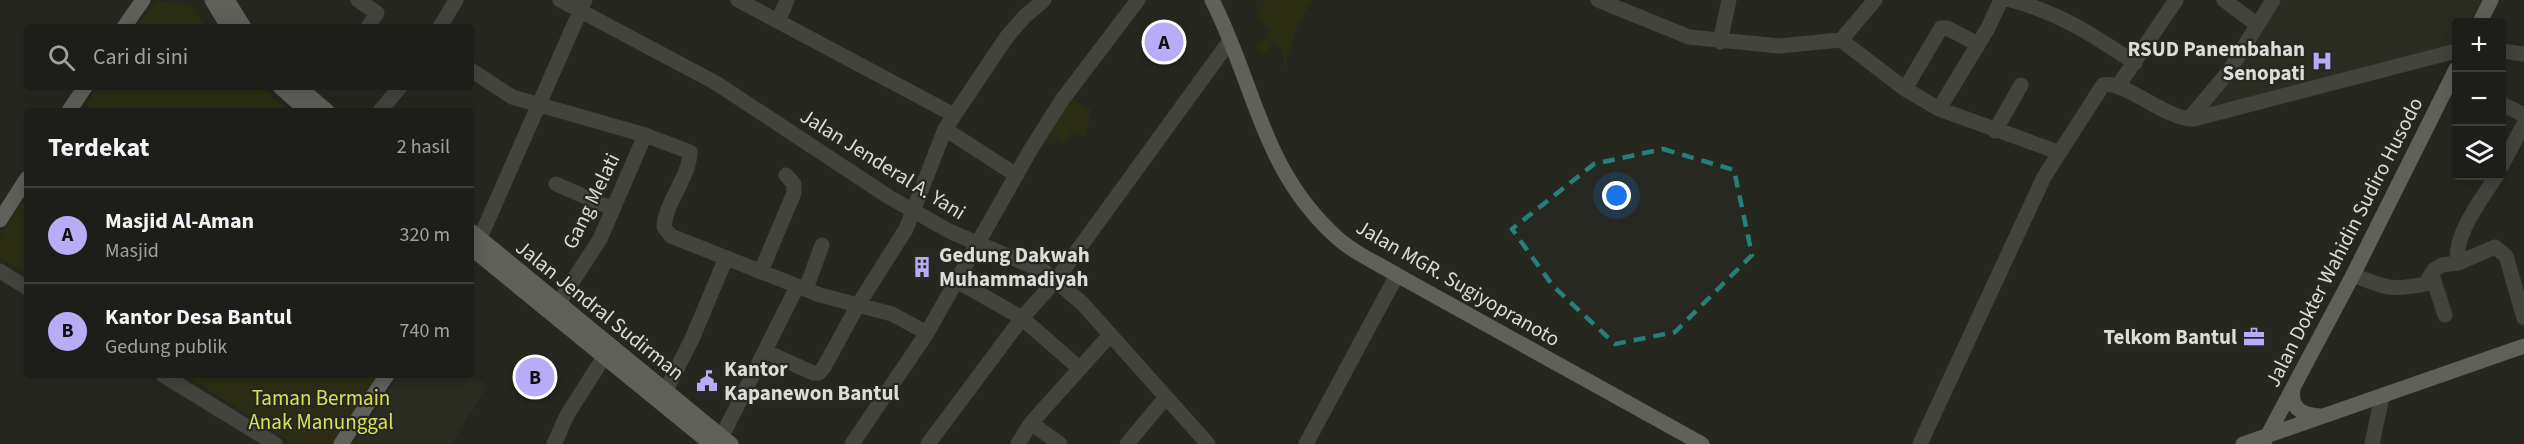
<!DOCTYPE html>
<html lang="id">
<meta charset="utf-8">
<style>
body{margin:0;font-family:"Source Sans 3",sans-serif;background:#252722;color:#f1f3f6}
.controls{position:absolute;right:18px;top:18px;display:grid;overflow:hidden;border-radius:6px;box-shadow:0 3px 15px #0003}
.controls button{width:54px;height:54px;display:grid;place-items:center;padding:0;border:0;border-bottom:2px solid #3b3c38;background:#1d1e19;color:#f1f3f6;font:30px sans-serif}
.you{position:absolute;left:1617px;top:196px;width:21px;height:21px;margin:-15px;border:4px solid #fff;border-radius:50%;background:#1a73e8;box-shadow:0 0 0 9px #1a73e833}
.badge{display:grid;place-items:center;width:39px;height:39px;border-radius:50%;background:#b8abf7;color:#111;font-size:20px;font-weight:700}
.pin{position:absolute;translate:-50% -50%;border:3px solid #fff;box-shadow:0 2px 6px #0006}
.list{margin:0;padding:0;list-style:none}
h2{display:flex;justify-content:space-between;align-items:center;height:78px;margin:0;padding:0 24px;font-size:26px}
h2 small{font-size:20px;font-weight:400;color:#a0a2a2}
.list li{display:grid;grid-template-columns:39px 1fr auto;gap:18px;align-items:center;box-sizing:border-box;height:96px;padding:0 24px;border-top:2px solid #3b3c38}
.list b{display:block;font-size:22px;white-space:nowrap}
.list p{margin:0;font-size:20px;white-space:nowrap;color:#a0a2a2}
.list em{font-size:20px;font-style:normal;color:#a0a2a2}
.icon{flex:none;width:33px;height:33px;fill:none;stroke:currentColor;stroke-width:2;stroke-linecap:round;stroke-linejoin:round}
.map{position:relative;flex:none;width:2524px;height:444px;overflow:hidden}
.search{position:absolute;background:#1d1e19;box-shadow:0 3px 15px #0003;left:24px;top:24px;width:450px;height:66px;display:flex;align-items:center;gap:15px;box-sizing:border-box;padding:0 21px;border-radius:6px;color:#a0a2a2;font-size:22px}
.panel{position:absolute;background:#1d1e19;box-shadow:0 3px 15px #0003;left:24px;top:108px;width:450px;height:270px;border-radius:6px}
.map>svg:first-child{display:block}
.built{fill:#313225}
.green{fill:#343506}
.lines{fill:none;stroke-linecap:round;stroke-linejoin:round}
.minor{stroke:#676763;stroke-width:15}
.major{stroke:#a6a79f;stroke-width:15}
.marked{fill:none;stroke:#248079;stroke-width:4.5;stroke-dasharray:12 8;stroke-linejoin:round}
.labels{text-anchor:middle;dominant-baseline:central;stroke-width:4.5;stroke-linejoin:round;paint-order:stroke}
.poi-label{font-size:21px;font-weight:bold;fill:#dcddd8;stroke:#272821;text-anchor:end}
.street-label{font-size:21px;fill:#dcddd8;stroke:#272821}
.park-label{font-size:21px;fill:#d9e059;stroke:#272821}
</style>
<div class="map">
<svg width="2524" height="444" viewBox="0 0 2524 444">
<rect width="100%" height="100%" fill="#272821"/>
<path class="built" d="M2274 0H2483L2472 22H2456V48L2193 118Z
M399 375H471L487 385 452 444H354Z"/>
<path class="green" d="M156 0 190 6 207 27H136Z
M1266 0H1312L1298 25 1284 66C1284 53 1285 48 1272 42L1268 52 1261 54 1257 46 1260 41 1266 40 1269 30 1258 16Z
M97 87H261L289 111H82Z
M1068 97 1091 110 1085 136 1071 132 1066 143 1046 133Z
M27 195V274L0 257V237Z
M186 375H387L342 444H294Z"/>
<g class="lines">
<path class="minor" d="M358 0 377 13 368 27
M560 0 716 83 889 197 951 232 1044 271 1082 303 1208 444
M738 0 954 115
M1598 0 1689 37 1779 46 1841 40 1905 89 1939 109 2058 152
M2011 0C2060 13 2093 35 2135 63
M2224 0 2256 24
M778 21 787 0
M440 27 456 0
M1841 40 1875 0
M1720 42 1729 0
M2502 51 2524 54
M471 70 512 97 645 135 690 152C689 179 666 200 664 227L671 236 820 295 892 314 927 333
M2118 86 2176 0
M1905 89 1941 28H1947L1978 44
M2502 104 2524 115
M1939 109 1988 28 2001 0
M380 111 400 87
M2189 119 2229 71 2273 0
M945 129 1016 175
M1995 131 2021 85
M2502 165 2524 124
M556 184 613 209
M480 238 585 0
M2458 263C2453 234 2482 200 2496 176
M0 271 27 288
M761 271 794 193V184L786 175
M2353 275C2386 288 2391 291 2425 284L2435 269 2442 265 2458 263 2495 247 2506 256 2524 318
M2432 275 2445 315
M955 280 1022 318 1079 368
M806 289 822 245
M552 313 600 239 645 135
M765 351 813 373H819L824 367 858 305 906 229 945 129 1006 38 1024 17 1044 0
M163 375 275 444
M666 390 692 339 726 258
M1031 423 1060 444
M722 436 797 287
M554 444 567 415 604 357
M852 444 927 333 1031 149 1062 100 1138 0
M928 444 1022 318 1056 280 1229 42
M1018 444 1031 423 1109 336
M1127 444 1166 397
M1306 444 1397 275
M1920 444 2044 177 2103 85C2123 79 2166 120 2194 119L2456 51
M2372 444 2382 397"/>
<path class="major" d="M212 0 228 27
M227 0 244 27
M1212 0C1254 82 1261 166 1332 233 1350 251 1375 262 1397 275L1702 444
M2480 22 2491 0
M124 27 143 0
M280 87 307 111
M299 87 327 111
M69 111 85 87
M0 220 27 178
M471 231 731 444
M471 248 711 444
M2293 388C2290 409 2302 415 2320 416
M341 444 387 375
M2243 444 2524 346
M2263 444 2353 275 2456 69"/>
</g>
<path d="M0 0H2524V444H0ZM1663 149 1734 170 1752 255 1675 332 1615 344 1553 286 1512 229 1594 164Z" fill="#272821" fill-opacity=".55" fill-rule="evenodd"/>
<path class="marked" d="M1663 149 1734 170 1752 255 1675 332 1615 344 1553 286 1512 229 1594 164Z"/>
<defs>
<symbol id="hospital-bare" viewBox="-9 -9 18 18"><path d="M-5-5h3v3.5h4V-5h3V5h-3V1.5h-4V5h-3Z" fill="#b8abf7" stroke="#272821" stroke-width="2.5" paint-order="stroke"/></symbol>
<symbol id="building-bare" viewBox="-9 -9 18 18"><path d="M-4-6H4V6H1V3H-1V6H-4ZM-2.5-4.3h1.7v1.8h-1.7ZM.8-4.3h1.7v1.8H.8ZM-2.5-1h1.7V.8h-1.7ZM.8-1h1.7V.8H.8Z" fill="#b8abf7" stroke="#272821" stroke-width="2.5" paint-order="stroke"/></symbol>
<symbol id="office-bare" viewBox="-9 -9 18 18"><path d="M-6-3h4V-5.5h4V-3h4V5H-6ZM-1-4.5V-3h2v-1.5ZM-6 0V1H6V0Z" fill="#b8abf7" stroke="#272821" stroke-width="2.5" paint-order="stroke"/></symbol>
<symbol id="civic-bare" viewBox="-9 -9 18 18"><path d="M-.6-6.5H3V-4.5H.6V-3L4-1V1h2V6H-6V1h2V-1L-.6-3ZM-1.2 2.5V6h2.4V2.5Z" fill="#b8abf7" stroke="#272821" stroke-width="2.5" paint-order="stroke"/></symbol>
</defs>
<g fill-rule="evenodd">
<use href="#hospital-bare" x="2307" y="46" width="30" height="30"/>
<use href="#building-bare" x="907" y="252" width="30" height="30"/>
<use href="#office-bare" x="2239" y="322" width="30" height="30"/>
<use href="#civic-bare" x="692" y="366" width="30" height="30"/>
</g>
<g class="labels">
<g class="poi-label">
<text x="2305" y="49">RSUD Panembahan<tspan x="2305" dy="24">Senopati</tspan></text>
<text x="939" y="255" text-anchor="start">Gedung Dakwah<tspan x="939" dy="24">Muhammadiyah</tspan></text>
<text x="2237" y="337">Telkom Bantul</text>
<text x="724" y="369" text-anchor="start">Kantor<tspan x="724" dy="24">Kapanewon Bantul</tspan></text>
</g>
<g class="street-label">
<text transform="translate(883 164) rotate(32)">Jalan Jenderal A. Yani</text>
<text transform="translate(591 201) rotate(-64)">Gang Melati</text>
<text transform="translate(2344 242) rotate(-63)">Jalan Dokter Wahidin Sudiro Husodo</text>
<text transform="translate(1458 283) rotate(30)">Jalan MGR. Sugiyopranoto</text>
<text transform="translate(600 310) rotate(39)">Jalan Jendral Sudirman</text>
</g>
<g class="park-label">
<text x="321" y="398">Taman Bermain<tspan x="321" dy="24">Anak Manunggal</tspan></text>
</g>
</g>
</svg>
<div class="controls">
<button>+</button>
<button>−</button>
<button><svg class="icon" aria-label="layers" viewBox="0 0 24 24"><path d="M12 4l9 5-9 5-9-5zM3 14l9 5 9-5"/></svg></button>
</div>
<div class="you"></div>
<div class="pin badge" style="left:1164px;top:42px">A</div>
<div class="pin badge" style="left:535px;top:377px">B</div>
<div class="search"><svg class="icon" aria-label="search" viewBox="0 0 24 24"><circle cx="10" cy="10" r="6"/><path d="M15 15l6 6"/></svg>Cari di sini</div>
<section class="panel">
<h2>Terdekat<small>2 hasil</small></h2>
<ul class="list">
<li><span class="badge">A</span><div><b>Masjid Al-Aman</b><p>Masjid</p></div><em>320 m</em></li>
<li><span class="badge">B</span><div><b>Kantor Desa Bantul</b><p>Gedung publik</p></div><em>740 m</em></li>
</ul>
</section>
</div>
